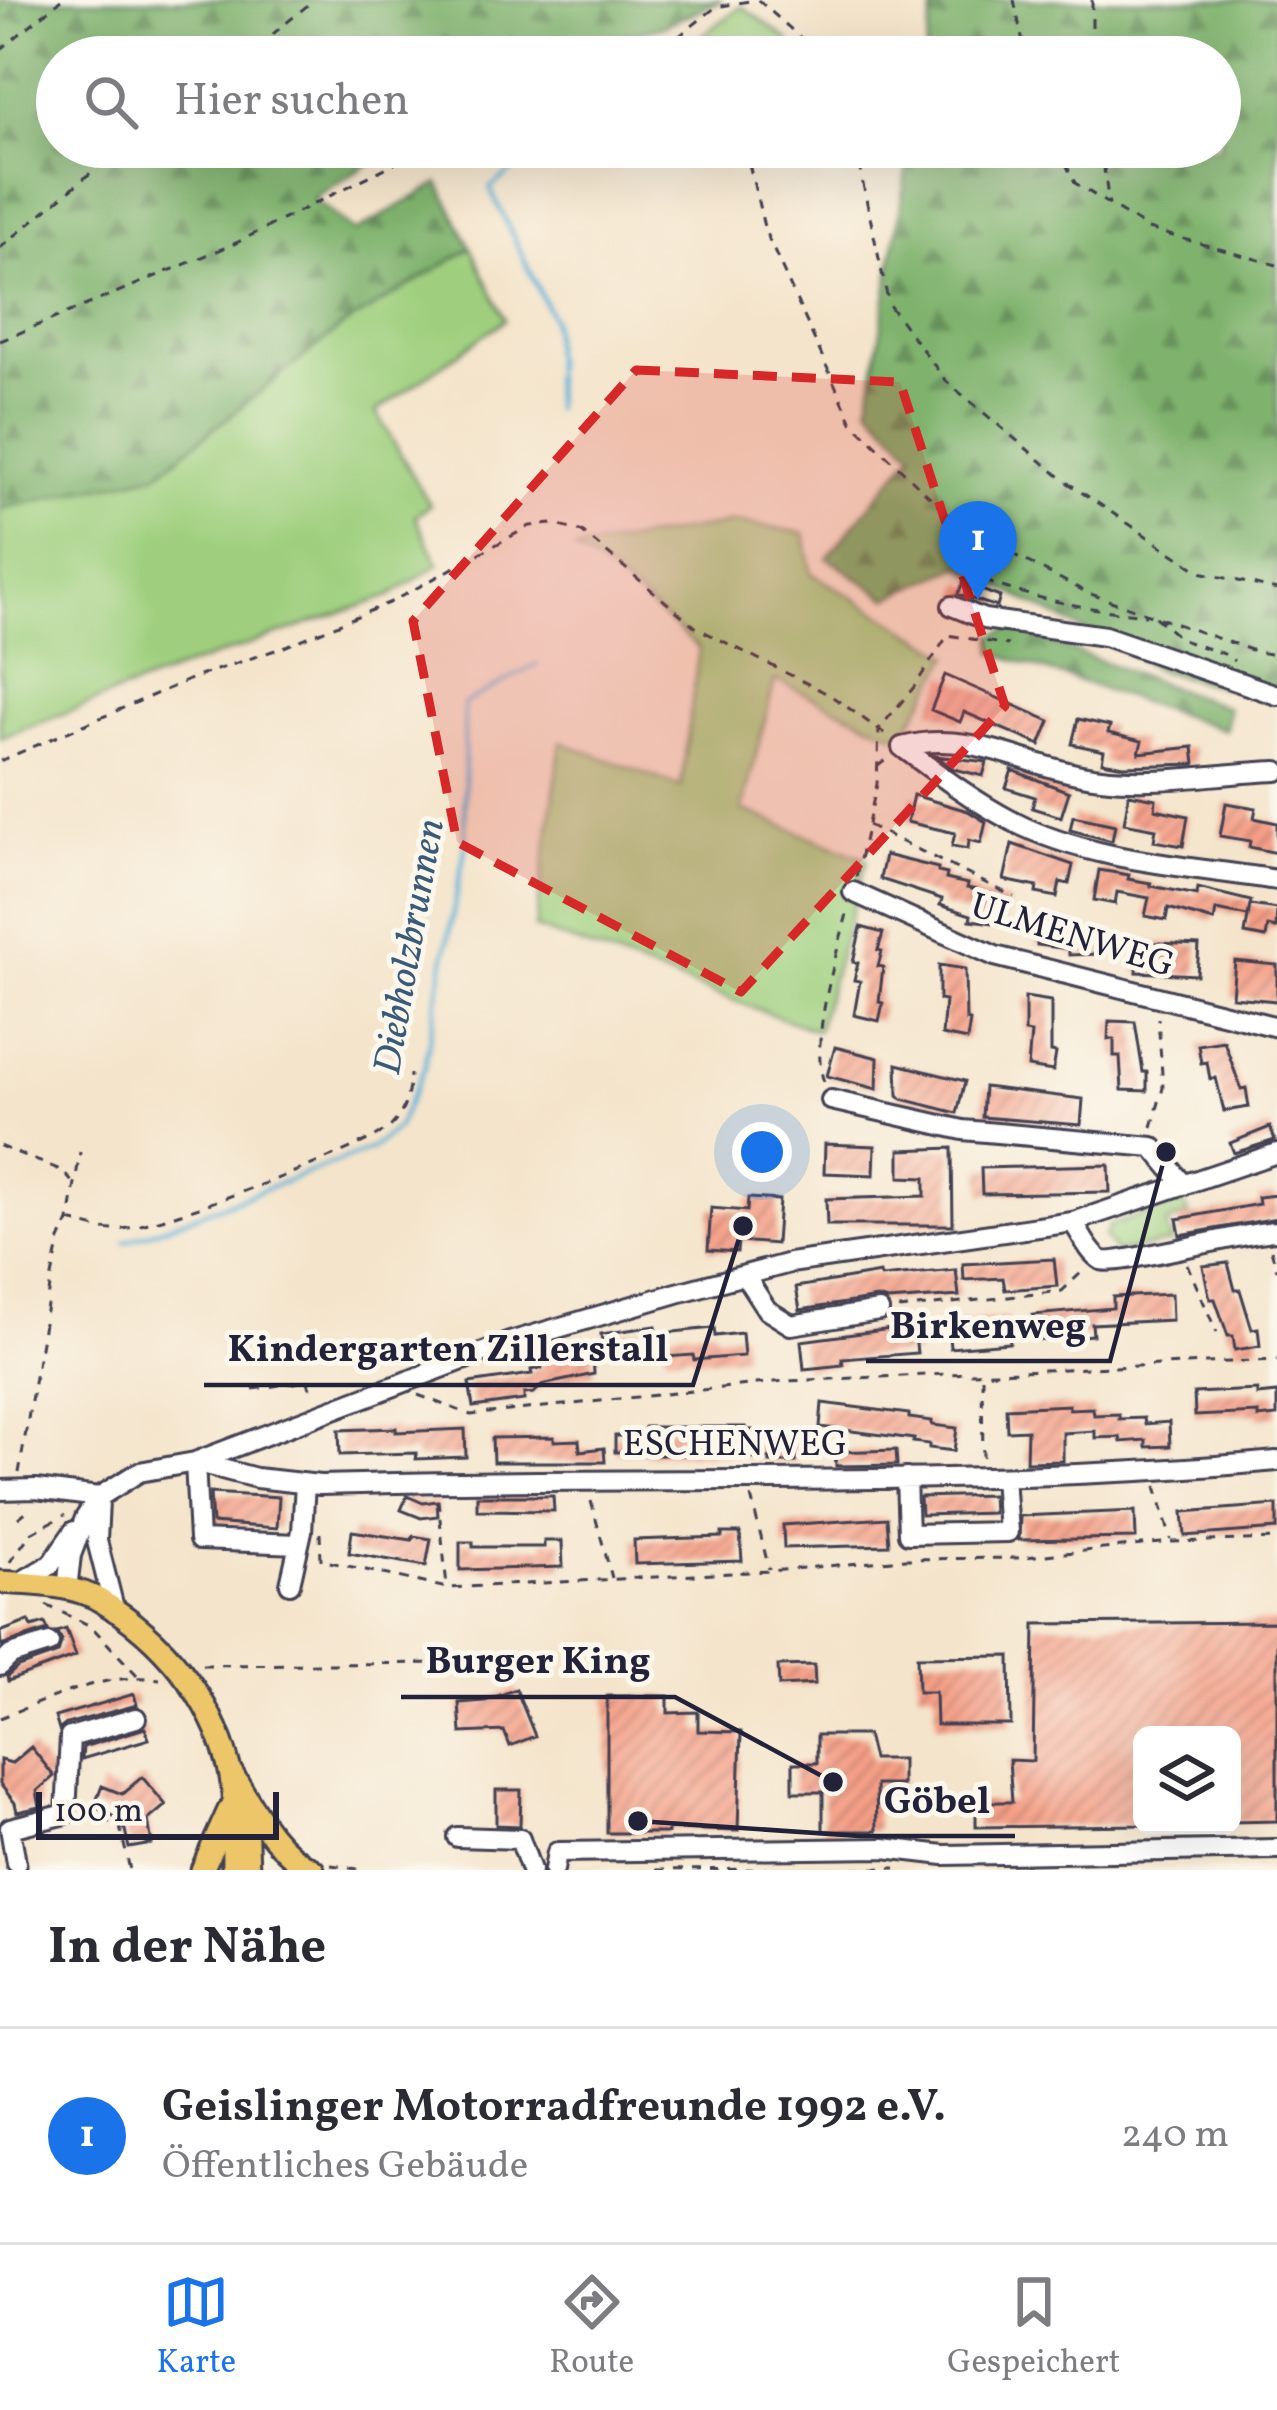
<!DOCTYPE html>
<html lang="de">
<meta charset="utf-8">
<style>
body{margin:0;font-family:Vollkorn,serif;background:#f7f7f7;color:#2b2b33}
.controls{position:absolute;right:36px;bottom:36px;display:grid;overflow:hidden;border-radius:18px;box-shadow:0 12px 48px #0002}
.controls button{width:108px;height:108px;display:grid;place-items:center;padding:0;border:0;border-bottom:3px solid #e1e1e2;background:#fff;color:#2b2b33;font:60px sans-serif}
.scale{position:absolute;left:36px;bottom:30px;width:243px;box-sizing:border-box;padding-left:12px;border:6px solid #22223b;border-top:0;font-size:33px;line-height:42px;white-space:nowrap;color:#22223b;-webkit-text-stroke:9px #fbf7ec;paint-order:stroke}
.you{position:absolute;left:762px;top:1152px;width:42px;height:42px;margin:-30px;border:9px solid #fff;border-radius:50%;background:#1a73e8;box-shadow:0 0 0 18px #1a73e833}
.badge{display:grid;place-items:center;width:78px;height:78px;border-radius:50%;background:#1a73e8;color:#fff;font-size:39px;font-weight:700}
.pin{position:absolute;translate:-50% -99px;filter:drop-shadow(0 3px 6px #0008)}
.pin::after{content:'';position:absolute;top:63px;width:42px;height:36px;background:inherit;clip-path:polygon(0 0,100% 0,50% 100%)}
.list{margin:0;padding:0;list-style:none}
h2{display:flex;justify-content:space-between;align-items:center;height:156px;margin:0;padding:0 48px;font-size:51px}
h2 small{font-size:39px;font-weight:400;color:#7c7c81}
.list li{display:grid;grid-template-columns:78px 1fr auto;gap:36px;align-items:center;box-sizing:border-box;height:216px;padding:0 48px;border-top:3px solid #e1e1e2}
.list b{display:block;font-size:45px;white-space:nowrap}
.list p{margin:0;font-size:39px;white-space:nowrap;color:#7c7c81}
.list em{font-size:39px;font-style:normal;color:#7c7c81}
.icon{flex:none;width:66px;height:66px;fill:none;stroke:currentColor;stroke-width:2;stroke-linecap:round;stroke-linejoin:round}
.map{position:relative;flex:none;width:1277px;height:1870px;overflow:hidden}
.search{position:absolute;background:#fff;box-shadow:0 12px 48px #0002;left:36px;right:36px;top:36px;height:132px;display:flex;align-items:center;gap:30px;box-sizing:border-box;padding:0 42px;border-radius:66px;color:#7c7c81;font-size:45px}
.sheet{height:372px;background:#fff}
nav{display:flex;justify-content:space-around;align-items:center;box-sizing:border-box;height:168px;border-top:3px solid #e1e1e2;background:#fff;font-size:33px;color:#7c7c81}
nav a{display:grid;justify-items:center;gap:6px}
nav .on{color:#1a73e8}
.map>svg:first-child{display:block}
.green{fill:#9fcf7e;stroke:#60785c;stroke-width:3}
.forest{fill:url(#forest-firs);stroke:#506a54;stroke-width:3}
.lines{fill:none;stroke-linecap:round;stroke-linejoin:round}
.stream{stroke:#5bb1d7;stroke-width:4.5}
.building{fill:url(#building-hatch)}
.minor-casing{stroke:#423f51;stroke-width:24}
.major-casing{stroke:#423f51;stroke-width:27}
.path{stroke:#423f51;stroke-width:3;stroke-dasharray:9 9;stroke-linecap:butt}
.minor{stroke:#fff;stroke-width:18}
.major{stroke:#ecc669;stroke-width:21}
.marked{fill:#d62828;fill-opacity:0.2;stroke:#d62828;stroke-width:9;stroke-dasharray:24 15;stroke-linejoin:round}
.labels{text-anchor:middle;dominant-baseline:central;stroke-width:10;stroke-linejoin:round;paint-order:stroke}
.street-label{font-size:36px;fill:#22223b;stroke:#fbf7ec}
.water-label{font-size:39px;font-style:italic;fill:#395b79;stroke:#fbf7ec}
.leader{fill:none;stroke:#22223b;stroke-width:4.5}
.callout-dot{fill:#22223b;stroke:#fbf7ec;stroke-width:4.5}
.callout-label{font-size:39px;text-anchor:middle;font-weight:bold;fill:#22223b;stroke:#fbf7ec;stroke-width:10;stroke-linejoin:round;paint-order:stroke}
</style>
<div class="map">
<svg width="1277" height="1870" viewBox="0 0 1277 1870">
<defs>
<pattern id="forest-firs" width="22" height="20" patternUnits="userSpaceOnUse" patternTransform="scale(3)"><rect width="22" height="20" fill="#7fb26d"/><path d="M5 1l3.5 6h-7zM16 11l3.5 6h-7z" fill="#68905b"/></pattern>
<pattern id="building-hatch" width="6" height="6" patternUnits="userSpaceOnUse" patternTransform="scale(3)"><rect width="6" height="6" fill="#f59f86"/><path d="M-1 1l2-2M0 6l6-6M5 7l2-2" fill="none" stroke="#c6816f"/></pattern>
</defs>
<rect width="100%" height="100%" fill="#fbf7ec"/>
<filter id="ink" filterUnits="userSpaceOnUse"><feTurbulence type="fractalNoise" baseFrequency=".00833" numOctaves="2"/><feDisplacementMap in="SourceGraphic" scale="24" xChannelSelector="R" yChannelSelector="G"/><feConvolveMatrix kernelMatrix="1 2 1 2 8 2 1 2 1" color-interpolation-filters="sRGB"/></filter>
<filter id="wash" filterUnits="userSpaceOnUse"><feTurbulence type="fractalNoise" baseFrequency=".004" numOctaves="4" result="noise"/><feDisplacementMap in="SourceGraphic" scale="48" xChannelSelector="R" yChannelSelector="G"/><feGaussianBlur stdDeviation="2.7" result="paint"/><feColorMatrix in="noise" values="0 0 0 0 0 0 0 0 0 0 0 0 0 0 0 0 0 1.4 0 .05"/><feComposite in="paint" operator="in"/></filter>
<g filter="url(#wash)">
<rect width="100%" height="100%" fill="#f4e4cb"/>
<path class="green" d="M742 6 789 41 784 57H680L683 50Z
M471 248 505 320 376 412 430 505 415 517 439 564 390 596 193 664 0 738V509L157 473 341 327Z
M735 522 805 533 811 573 950 655 902 738 775 680 742 810 867 859 817 1031 535 928 561 742 681 787 699 648 613 575 575 550Z
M1184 1202 1189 1215 1166 1224 1172 1242 1116 1253 1104 1237 1110 1225Z"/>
<path class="forest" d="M0 0H722L660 27 563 49 550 57H57V147H397L313 198 355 232 439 183 471 248 341 327 157 474 0 509Z
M934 0H1277V702L1160 671 961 566 888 598 827 558 913 453 869 406 910 147H1220V57H925Z
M1011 628 1228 708 1225 730 994 653 993 636Z"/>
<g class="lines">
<path class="stream" d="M661 57 671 49
M544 147 490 188 552 318 554 409
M125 1242 371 1149 397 1128 424 1069 465 849 464 704 537 664"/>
</g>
<g id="blocks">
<path class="building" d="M963 583 1000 597 997 607 958 594Z
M945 675 1050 721 1040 745 964 712 960 722 931 710Z
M1078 719 1110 726 1108 733 1142 741 1139 753 1193 747 1195 764 1124 766 1102 762 1104 751 1072 744Z
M936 756 987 762 983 776 954 769Z
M1012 770 1069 792 1061 817 1032 808 1035 797 1006 788Z
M1129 794 1156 799 1155 809 1188 816 1183 846 1154 841 1156 829 1124 823Z
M913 795 968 811 986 822 981 843 969 840 968 849 952 846 955 833 907 822Z
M1226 803 1256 808 1254 818 1277 823V853L1249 847 1250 841 1220 836Z
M1073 816 1115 825 1112 841 1070 830Z
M1012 844 1073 865 1069 884 1060 882 1057 897 1036 893 1037 887 1004 880Z
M885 855 938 868V872L947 874 946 879 968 884 967 888 977 890 976 894 1008 901 1002 924 970 920 971 915 940 905 942 899 880 879Z
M1099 870 1129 875 1128 879 1151 883V886L1197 895 1198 888 1251 901 1250 905 1277 909 1276 928 1268 926 1266 938 1245 934 1250 905 1248 916 1216 910 1214 921 1168 908 1166 920 1145 916 1149 898 1117 892 1115 904 1094 900Z
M1038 921 1070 923V929L1102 933V954L1069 955V949L1037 945Z
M861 927 883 933 878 950 882 951 878 966 883 967 879 1002 883 1003 879 1021 854 1015 860 981 854 980 858 963 853 962Z
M1138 942 1199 945 1197 975 1137 972Z
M1235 961 1277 965V1001L1232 997Z
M939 965 965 969 966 1020 970 1021 967 1040 942 1035 945 1001 939 1000Z
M1025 997 1051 1001V1052L1056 1053 1053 1071 1028 1067 1031 1033 1025 1032Z
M1109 1021 1135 1022 1143 1072H1147V1091L1122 1090 1120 1056H1114V1039H1108Z
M1224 1041 1241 1089 1246 1088 1249 1107 1224 1111 1216 1078 1210 1079 1207 1062 1201 1063 1198 1045Z
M835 1047 878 1058 877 1089 827 1076Z
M897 1064 965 1081 957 1113 902 1099 898 1095Z
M984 1087 1083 1099 1081 1125 982 1117Z
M1270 1127 1275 1140 1234 1153 1230 1143Z
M825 1144 875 1146 874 1175 824 1173Z
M952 1148 953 1225H827L826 1199 925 1196V1178L900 1177V1150Z
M1109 1165 1110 1192 982 1194 981 1168Z
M1277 1195V1218L1180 1235 1177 1219 1259 1204 1258 1197Z
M748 1198 779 1200 776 1244 738 1241 737 1252 708 1250 711 1208 747 1211Z
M1054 1259 1057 1286 1005 1290 1003 1278 964 1280 963 1264Z
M1228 1263 1235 1290H1240L1252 1329 1258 1328 1260 1346 1235 1350 1233 1336H1228L1215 1299H1210L1203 1266Z
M956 1270 959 1296 888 1301 877 1298 800 1310 796 1287 880 1273 881 1277Z
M1171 1294 1172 1320 1092 1324 1093 1335 1035 1341 1033 1315 1113 1308V1297Z
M1008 1318 1010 1343 950 1348 948 1323Z
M656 1326 659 1341 603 1349 601 1334Z
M914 1326 917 1353 842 1359 843 1365 804 1369 801 1341Z
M714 1328 715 1336 742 1333 744 1356 694 1360 693 1355 666 1357 663 1333Z
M593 1353 594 1374 542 1385 534 1393 524 1394V1400L473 1407 469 1383 532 1374 531 1370 542 1368 541 1361Z
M1257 1390V1395L1277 1393V1416L1258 1418V1413L1195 1416 1194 1393Z
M822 1403 909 1414V1418L932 1421V1425L957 1428 954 1451 929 1448V1444L913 1442 914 1439 820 1427Z
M1069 1405V1409L1093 1408 1094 1415 1119 1414V1419L1144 1418 1145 1424 1169 1422 1170 1446 1146 1447V1440L1121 1442 1120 1437 1095 1438V1431L1063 1433V1461L1026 1462 1027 1430 1007 1431 1006 1408Z
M645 1427H745V1430H771V1434L795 1433 796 1462H770V1458H745V1455H645V1452H615V1436H645Z
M396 1428V1432L465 1429 466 1457 416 1459V1453L340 1455 339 1430Z
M554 1437V1441L579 1440 580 1451 604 1448 605 1462H493L492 1438Z
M896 1450 897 1465 836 1466 835 1452Z
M210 1493 279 1497 277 1528 212 1523Z
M992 1495 993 1513 921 1515 920 1497Z
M407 1496 423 1503 437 1501 438 1516 421 1518 401 1510Z
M477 1496H553L554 1511 477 1510Z
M1277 1505V1529L1185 1536 1183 1512Z
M1135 1511 1136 1538 1019 1540 1020 1516Z
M887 1518 889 1545 784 1548 783 1525Z
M352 1531 412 1540 413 1536 431 1539 426 1566 349 1553Z
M722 1533H740L742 1561 635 1564 634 1540 722 1537Z
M544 1541H562L563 1567 460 1570V1542H473V1547H544Z
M29 1621 32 1627 45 1623 48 1630 1 1646 0 1632Z
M1277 1622V1821L1232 1822V1735H1142V1825L976 1827V1802H1012L1009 1760 1033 1761 1035 1624Z
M66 1629 76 1656 8 1681 7 1677 18 1667 58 1653 62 1640 56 1632Z
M1010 1656 1011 1725H936L935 1692H918L917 1657Z
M814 1665 815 1684 779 1686 778 1666Z
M516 1689 535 1736 510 1746 504 1731 461 1733 459 1703 485 1701Z
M134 1694 137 1705 66 1724 59 1730 55 1717Z
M607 1696H668V1713L698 1712V1731L741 1732 738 1831 668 1829V1833H607Z
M145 1728 149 1739 82 1759 83 1747Z
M817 1735H867L873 1759H902V1785H876L877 1831H823V1792H793V1763H817Z
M31 1747 54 1776 37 1791 40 1807 17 1812 15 1803 0 1784V1760L12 1763Z
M142 1777 166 1805 148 1820 152 1844 129 1848 125 1830 111 1814 94 1807 102 1786 122 1794Z
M496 1790H521L520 1826 496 1825Z"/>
</g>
</g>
<g filter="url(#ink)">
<use href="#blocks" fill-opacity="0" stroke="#423f51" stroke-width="3"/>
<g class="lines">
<defs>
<path id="minor" d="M952 606 984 619 1105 636 1277 695
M902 747C938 774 972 800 1012 821 1091 862 1190 866 1277 880
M902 747C973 727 1032 771 1101 778 1159 785 1219 773 1277 771
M853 892 995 956 1277 1027
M831 1100 963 1130 1153 1147 1184 1185
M1073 1222C1081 1234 1089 1253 1101 1260 1114 1267 1247 1231 1277 1231
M745 1276 767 1310 791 1325 879 1311
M195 1462 256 1478 320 1485C639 1474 959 1490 1277 1461
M195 1462 199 1540 299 1544
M906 1478 908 1534 1008 1532 1004 1477
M0 1490 36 1489 99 1497
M99 1501 97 1541 115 1612
M19 1583 51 1564 74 1531
M290 1584 302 1531 305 1484
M67 1589 71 1555 85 1518 99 1497 139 1472 195 1462 510 1342 677 1293 790 1263 1073 1222 1277 1153
M0 1666 11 1655 49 1643
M457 1837 520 1839 531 1870
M16 1863 10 1828 66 1814 70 1737 136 1718
M554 1870 557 1852 884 1848 944 1855 1277 1849"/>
<path id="major" d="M0 1582C31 1584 74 1584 101 1601 162 1637 212 1698 229 1767 237 1799 232 1837 233 1870
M231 1772C253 1808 274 1851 313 1870
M246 1817 248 1870
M202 1870 229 1810"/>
</defs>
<use href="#minor" class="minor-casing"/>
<use href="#major" class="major-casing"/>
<path class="path" d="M758 0 801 38 815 57
M1014 0 1026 57
M1092 0V57
M678 37 716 7 755 0
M0 50 61 0
M245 57 314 0
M632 57 678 37 693 57
M745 147 765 231 852 422 962 528 1088 593 1257 652 1277 655
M855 147 889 305 946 381 1065 481 1200 572 1277 590
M1058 147 1075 183 1148 229 1277 265
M1101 147 1109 205
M0 248 122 147
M0 341 236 243 427 147
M941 511 960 545 963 572C1019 597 1085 609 1146 615
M1155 617 1182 640 1227 655 1234 661
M0 761 193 678 284 647 391 602 530 526 553 524 582 532 697 628 830 695 888 736
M878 766 891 756
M868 825 1014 897
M856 877 877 784 879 729 914 687 948 635 1008 645
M824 1082C809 1041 837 953 848 910
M1152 1127 1163 1088 1158 1018
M0 1146 63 1171 72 1182
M69 1221C83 1224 100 1230 115 1230 148 1230 372 1147 392 1125 406 1110 409 1093 410 1074
M1271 1250 1277 1270
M1187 1264 1217 1333
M899 1309 1062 1291 1084 1270
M982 1377 983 1457
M253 1389 308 1381 312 1396
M418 1395 471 1415 785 1381 1277 1360
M19 1473 51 1281 60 1240 69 1221 80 1152
M1156 1486 1171 1540
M751 1497 769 1569
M438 1500 447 1586
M591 1501 612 1578
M18 1518 31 1508
M320 1533 321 1560 447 1588 770 1571 905 1559 1016 1558 1171 1542 1277 1539
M10 1562 31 1533 65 1515
M46 1605 91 1626 137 1675
M202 1665 578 1662
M0 1718C52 1698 104 1672 160 1679
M85 1812 120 1827 130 1870
M331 1865 364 1870
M656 1870 896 1868"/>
<use href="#minor" class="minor"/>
<use href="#major" class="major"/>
</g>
</g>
<path class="marked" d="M636 370 900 382 1005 706 741 992 457 842 413 621Z"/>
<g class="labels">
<g class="street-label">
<text transform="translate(1072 937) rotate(17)">ULMENWEG</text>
<text x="735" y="1446">ESCHENWEG</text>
</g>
<g class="water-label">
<text transform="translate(411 947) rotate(-80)">Diebholzbrunnen</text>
</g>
</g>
<path class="leader" d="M1166 1152L1110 1361H866M743 1226L693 1385H204M833 1782L675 1697H401M638 1821L860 1836H1015"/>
<g class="callout-dot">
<circle cx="1166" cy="1152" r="12"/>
<circle cx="743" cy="1226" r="12"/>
<circle cx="833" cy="1782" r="12"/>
<circle cx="638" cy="1821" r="12"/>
</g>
<g class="callout-label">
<text x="988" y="1338">Birkenweg</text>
<text x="448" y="1361">Kindergarten Zillerstall</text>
<text x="538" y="1673">Burger King</text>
<text x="937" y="1813">Göbel</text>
</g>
</svg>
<div class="controls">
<button><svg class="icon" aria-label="layers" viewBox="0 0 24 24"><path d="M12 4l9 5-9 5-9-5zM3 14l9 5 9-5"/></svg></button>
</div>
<div class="scale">100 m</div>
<div class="you"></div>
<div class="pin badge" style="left:978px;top:600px">1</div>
<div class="search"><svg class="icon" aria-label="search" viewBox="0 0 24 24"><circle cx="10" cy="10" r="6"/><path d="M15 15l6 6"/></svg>Hier suchen</div>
</div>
<section class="sheet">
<h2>In der Nähe<small></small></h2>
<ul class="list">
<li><span class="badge">1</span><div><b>Geislinger Motorradfreunde 1992 e.V.</b><p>Öffentliches Gebäude</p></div><em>240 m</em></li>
</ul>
</section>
<nav>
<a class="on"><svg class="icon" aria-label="map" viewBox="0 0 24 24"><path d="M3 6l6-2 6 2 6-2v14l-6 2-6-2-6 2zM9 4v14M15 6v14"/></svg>Karte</a>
<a><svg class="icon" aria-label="directions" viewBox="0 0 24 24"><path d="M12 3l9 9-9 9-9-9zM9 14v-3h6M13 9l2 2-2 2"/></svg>Route</a>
<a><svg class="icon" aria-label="saved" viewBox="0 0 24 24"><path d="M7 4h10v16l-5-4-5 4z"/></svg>Gespeichert</a>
</nav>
